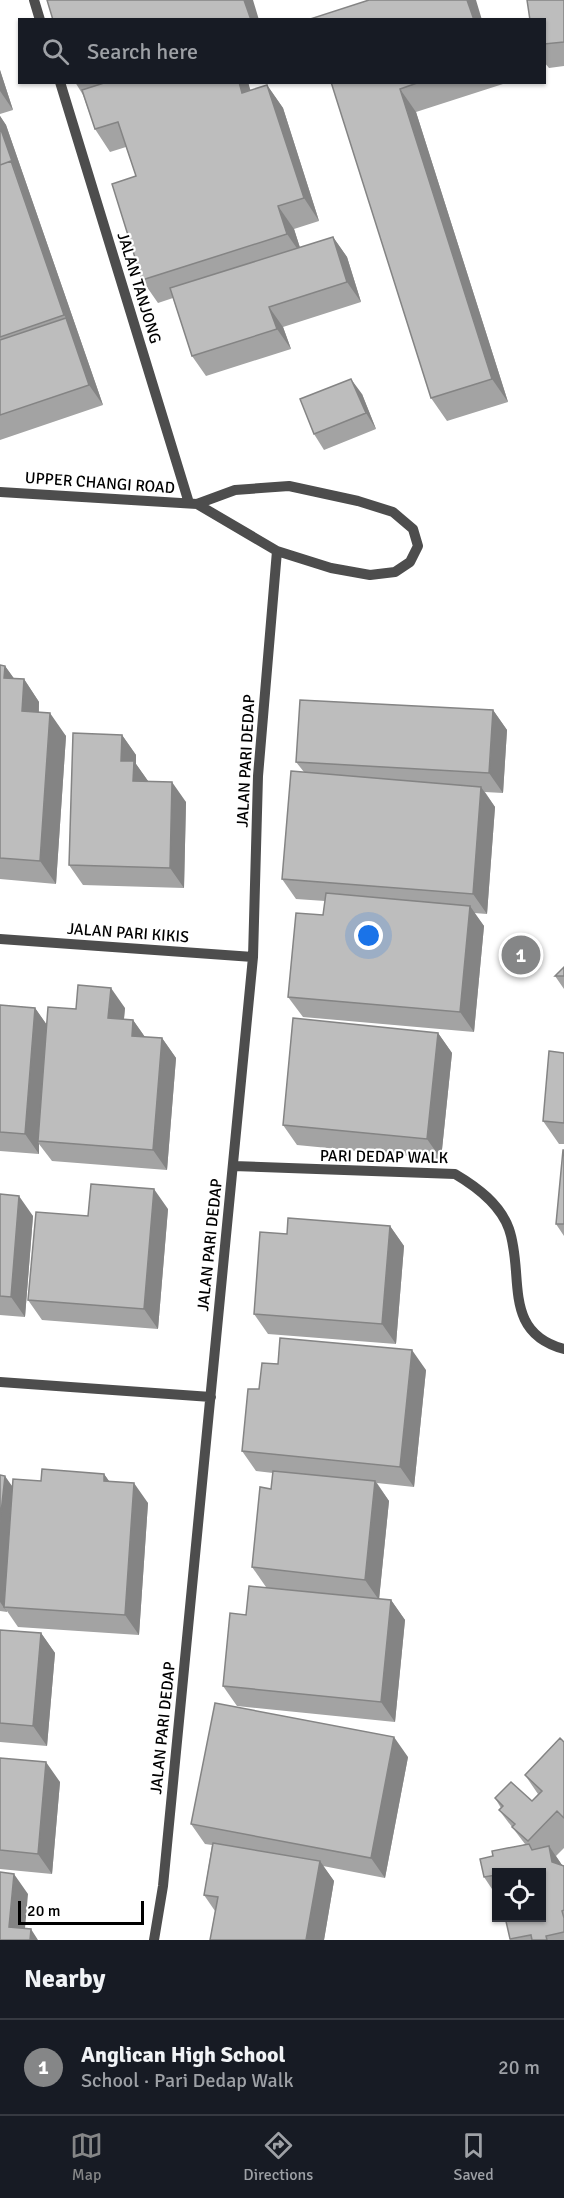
<!DOCTYPE html>
<meta charset="utf-8">
<style>
body{margin:0;font-family:Signika,sans-serif;background:#242831;color:#f1f3f6}
.controls{position:absolute;right:18px;bottom:18px;display:grid;overflow:hidden;border-radius:0px;box-shadow:0 2px 4px #0004}
.controls button{width:54px;height:54px;display:grid;place-items:center;padding:0;border:0;border-bottom:2px solid #363941;background:#171b24;color:#f1f3f6;font:30px sans-serif}
.scale{position:absolute;left:18px;bottom:15px;width:126px;box-sizing:border-box;padding-left:6px;border:3px solid #000;border-top:0;font-size:16px;line-height:21px;white-space:nowrap;color:#000;-webkit-text-stroke:4px #fff;paint-order:stroke}
.you{position:absolute;left:369px;top:936px;width:21px;height:21px;margin:-15px;border:4px solid #fff;border-radius:50%;background:#1a73e8;box-shadow:0 0 0 9px #1a73e833}
.badge{display:grid;place-items:center;width:39px;height:39px;border-radius:50%;background:#858687;color:#fff;font-size:20px;font-weight:700}
.pin{position:absolute;translate:-50% -50%;border:3px solid #fff;box-shadow:0 2px 6px #0006}
.list{margin:0;padding:0;list-style:none}
h2{display:flex;justify-content:space-between;align-items:center;height:78px;margin:0;padding:0 24px;font-size:26px}
h2 small{font-size:20px;font-weight:400;color:#9ea1a6}
.list li{display:grid;grid-template-columns:39px 1fr auto;gap:18px;align-items:center;box-sizing:border-box;height:96px;padding:0 24px;border-top:2px solid #363941}
.list b{display:block;font-size:22px;white-space:nowrap}
.list p{margin:0;font-size:20px;white-space:nowrap;color:#9ea1a6}
.list em{font-size:20px;font-style:normal;color:#9ea1a6}
.icon{flex:none;width:33px;height:33px;fill:none;stroke:currentColor;stroke-width:2;stroke-linecap:round;stroke-linejoin:round}
.map{position:relative;flex:none;width:564px;height:1940px;overflow:hidden}
.search{position:absolute;background:#171b24;box-shadow:0 2px 4px #0004;left:18px;right:18px;top:18px;height:66px;display:flex;align-items:center;gap:15px;box-sizing:border-box;padding:0 21px;border-radius:0px;color:#9ea1a6;font-size:22px}
.sheet{height:174px;background:#171b24}
nav{display:flex;justify-content:space-around;align-items:center;box-sizing:border-box;height:84px;border-top:2px solid #363941;background:#171b24;font-size:16px;color:#9ea1a6}
nav a{display:grid;justify-items:center;gap:3px}
nav .on{color:#858687}
.map>svg:first-child{display:block}
.lines{fill:none;stroke-linecap:round;stroke-linejoin:round}
.minor{stroke:#4d4d4d;stroke-width:10}
.wall{fill:#a3a3a3}
.shaded-wall{fill:#848484}
.building{fill:#bdbdbd;stroke:#848484;stroke-width:1.5}
.labels{text-anchor:middle;dominant-baseline:central;stroke-width:4.5;stroke-linejoin:round;paint-order:stroke}
.street-label{font-size:16px;fill:#000;stroke:#fff}
</style>
<div class="map">
<svg width="564" height="1940" viewBox="0 0 564 1940">
<rect width="100%" height="100%" fill="#fff"/>
<g class="lines">
<path class="minor" d="M34 0 40 20
M60 82 189 503
M0 492 197 504 277 551 331 568 370 575 395 572 410 562 418 546 413 529 393 512 358 501 289 486 235 490 197 504
M0 939 253 957
M233 1166 455 1174C477 1187 500 1204 509 1229 525 1275 501 1332 564 1349
M0 1382 211 1397
M154 1940 163 1886 253 957 258 776 277 551"/>
</g>
<path class="wall" d="M564 0V66L549 68 544 62V20Z
M0 70 13 110 0 114Z
M75 82H248L250 91 267 85 283 108 319 221 294 229 300 248 333 237 347 257 361 302 283 327 291 349 206 376 192 356 173 298 158 303 142 280 136 176 126 147 110 152 95 129 83 95Z
M331 82H503V84L416 112 508 402 447 421 431 398Z
M0 116 6 125 103 405 0 440Z
M362 394 376 429 324 450 314 434Z
M0 665 5 666 14 679H24L39 702V712L66 736 56 884 0 879Z
M493 710 507 730 503 793 485 792 495 807 487 914 474 913 484 926 474 1032 303 1017 288 997 323 915 325 901 296 899 282 879 304 772 296 762Z
M122 735 136 755V764L148 781 186 802 184 888 83 885 69 865Z
M564 967V989L555 976Z
M0 1005 35 1008 47 1025 76 1009 125 1008 124 1019 133 1020 145 1037 162 1038 176 1058 167 1170 52 1161 39 1144V1154L0 1151Z
M438 1033 452 1053 441 1159 297 1145 283 1125Z
M564 1053V1144H559L543 1121Z
M564 1150V1236L556 1224Z
M0 1194 33 1216 25 1317 0 1315Z
M168 1209 158 1329 42 1320 28 1300 88 1216Z
M390 1226 404 1246 396 1344 268 1334 254 1314Z
M278 1364 426 1370 414 1487 377 1483 389 1501 379 1599 391 1600 405 1620 395 1722 237 1706 223 1686 246 1615 266 1587 252 1567 271 1489 273 1473 256 1471 242 1451 259 1389Z
M104 1474 109 1481 148 1503 139 1635 18 1627 7 1611V1612L0 1611V1475L12 1486 41 1481Z
M0 1630 41 1633 55 1653 47 1746 0 1742Z
M564 1742V1848L556 1856 562 1865 564 1866V1940H510V1939L542 1872H496V1895L484 1877 493 1856 525 1844 499 1810 501 1808 495 1798 532 1801 538 1794 525 1775Z
M408 1757 385 1878 323 1866 334 1881 324 1940H210L215 1911 204 1895 212 1845 205 1844 191 1824Z
M0 1758 60 1782 52 1874 0 1869Z"/>
<path class="shaded-wall" d="M244 0H253L259 20H251Z
M467 0H476L482 20H474Z
M0 70 13 110 0 91Z
M239 82H248L258 116 242 93Z
M267 85 283 108 319 221 304 198Z
M400 89 416 112 508 402 492 379Z
M0 116 6 125 103 405 89 385 66 318 64 315 0 127Z
M278 206 294 229 303 257 287 234Z
M333 237 347 257 361 302 347 282Z
M269 307 283 327 291 349 277 329Z
M351 379 362 394 376 429 366 413Z
M5 666 21 688 4 678Z
M24 679 39 702 38 734 22 711Z
M493 710 507 730 503 793 489 773Z
M50 713 66 736 56 884 40 861Z
M122 735 136 755V764L148 781 147 801 133 781 121 761Z
M172 782 186 802 184 888 170 868Z
M481 787 495 807 487 914 473 894Z
M470 906 484 926 474 1032 460 1012Z
M111 988 125 1008 122 1038 108 1018Z
M35 1008 49 1028 38 1141 39 1144V1154L25 1134Z
M133 1020 147 1040 132 1036Z
M438 1033 452 1053 441 1159 427 1139Z
M162 1038 176 1058 167 1170 153 1150Z
M154 1189 168 1209 158 1329 144 1309Z
M19 1196 33 1216 25 1317 11 1297Z
M390 1226 404 1246 396 1344 382 1324Z
M412 1350 426 1370 414 1487 400 1467Z
M104 1474 118 1494 104 1481Z
M5 1476 19 1496 4 1607 7 1612 0 1602V1522Z
M375 1481 389 1501 379 1600 365 1580Z
M134 1483 148 1503 139 1635 125 1615Z
M391 1600 405 1620 395 1722 381 1702Z
M41 1633 55 1653 47 1746 33 1726Z
M394 1737 408 1757 385 1878 371 1858Z
M46 1762 60 1782 52 1874 38 1854Z
M549 1846 564 1868 552 1862Z
M320 1861 334 1881 324 1940H306Z
M14 1874 28 1894 24 1940 9 1927Z
M31 1929 38 1940H30Z"/>
<path class="building" d="M47 0H244L251 20H53Z
M369 0H467L474 20H311L310 19Z
M527 0H564V42L544 44V20H530Z
M107 82H239L242 93 267 85 304 198 278 206 287 234 142 280 112 184 136 176 118 122 95 129 82 90Z
M331 82H420L400 89 492 379 431 398Z
M0 127 13 164 11 161 0 165Z
M11 161 64 315 0 337V165Z
M333 237 347 282 269 307 277 329 192 356 170 288Z
M66 318 89 385 0 415V340Z
M351 379 366 413 314 434 300 399Z
M0 665 5 666 4 678 24 679 22 711 50 713 40 861 0 858Z
M300 700 493 710 489 773 296 762Z
M73 733 122 735 121 761H134L133 781 172 782 170 868 69 865Z
M291 771 481 787 473 894 282 879Z
M326 893 470 906 460 1012 288 997 296 913 323 915Z
M564 967V976H555Z
M78 985 111 988 108 1018 133 1020 132 1036 162 1038 153 1150 38 1141 48 1007 76 1009Z
M0 1005 35 1008 25 1134 0 1132Z
M293 1018 438 1033 427 1139 283 1125Z
M549 1051 564 1053V1123L543 1121Z
M563 1150H564V1224H556Z
M91 1184 154 1189 144 1309 28 1300 36 1212 88 1216Z
M0 1194 19 1196 11 1297 0 1296Z
M288 1218 390 1226 382 1324 254 1314 260 1232 287 1234Z
M280 1338 412 1350 400 1467 242 1451 248 1389H259L262 1363 278 1364Z
M42 1469 104 1474V1481L134 1483 125 1615 4 1607 13 1479 41 1481Z
M273 1471 375 1481 365 1580 252 1567 260 1487 271 1489Z
M0 1475 5 1476 0 1522Z
M249 1586 391 1600 381 1702 223 1686 230 1613 246 1615Z
M0 1630 41 1633 33 1726 0 1723Z
M215 1703 394 1737 371 1858 191 1824Z
M560 1738 564 1742V1818L557 1811 528 1841 512 1827 515 1824 499 1810 503 1806 495 1798 511 1782 532 1801 542 1791 525 1775Z
M0 1758 46 1762 38 1854 0 1850Z
M213 1843 320 1861 306 1940H210L218 1897 204 1895Z
M529 1844 532 1850 549 1846 552 1862 564 1866V1910L562 1911 564 1918V1932L546 1936 547 1940H532L531 1935 510 1939 505 1917H542V1872H513V1871L506 1872H496V1875L484 1877 480 1859 493 1856 492 1851Z
M0 1872 14 1874 9 1927 31 1929 30 1940H0Z"/>
<g class="labels">
<g class="street-label">
<text transform="translate(139 288) rotate(73)">JALAN TANJONG</text>
<text transform="translate(100 483) rotate(4)">UPPER CHANGI ROAD</text>
<text transform="translate(246 761) rotate(-87)">JALAN PARI DEDAP</text>
<text transform="translate(128 933) rotate(4)">JALAN PARI KIKIS</text>
<text transform="translate(384 1157) rotate(1)">PARI DEDAP WALK</text>
<text transform="translate(210 1245) rotate(-84)">JALAN PARI DEDAP</text>
<text transform="translate(163 1728) rotate(-84)">JALAN PARI DEDAP</text>
</g>
</g>
</svg>
<div class="controls">
<button><svg class="icon" aria-label="locate" viewBox="0 0 24 24"><circle cx="12" cy="12" r="6"/><path d="M12 2v4M12 18v4M2 12h4M18 12h4"/></svg></button>
</div>
<div class="scale">20 m</div>
<div class="you"></div>
<div class="pin badge" style="left:521px;top:955px">1</div>
<div class="search"><svg class="icon" aria-label="search" viewBox="0 0 24 24"><circle cx="10" cy="10" r="6"/><path d="M15 15l6 6"/></svg>Search here</div>
</div>
<section class="sheet">
<h2>Nearby<small></small></h2>
<ul class="list">
<li><span class="badge">1</span><div><b>Anglican High School</b><p>School · Pari Dedap Walk</p></div><em>20 m</em></li>
</ul>
</section>
<nav>
<a class="on"><svg class="icon" aria-label="map" viewBox="0 0 24 24"><path d="M3 6l6-2 6 2 6-2v14l-6 2-6-2-6 2zM9 4v14M15 6v14"/></svg>Map</a>
<a><svg class="icon" aria-label="directions" viewBox="0 0 24 24"><path d="M12 3l9 9-9 9-9-9zM9 14v-3h6M13 9l2 2-2 2"/></svg>Directions</a>
<a><svg class="icon" aria-label="saved" viewBox="0 0 24 24"><path d="M7 4h10v16l-5-4-5 4z"/></svg>Saved</a>
</nav>
